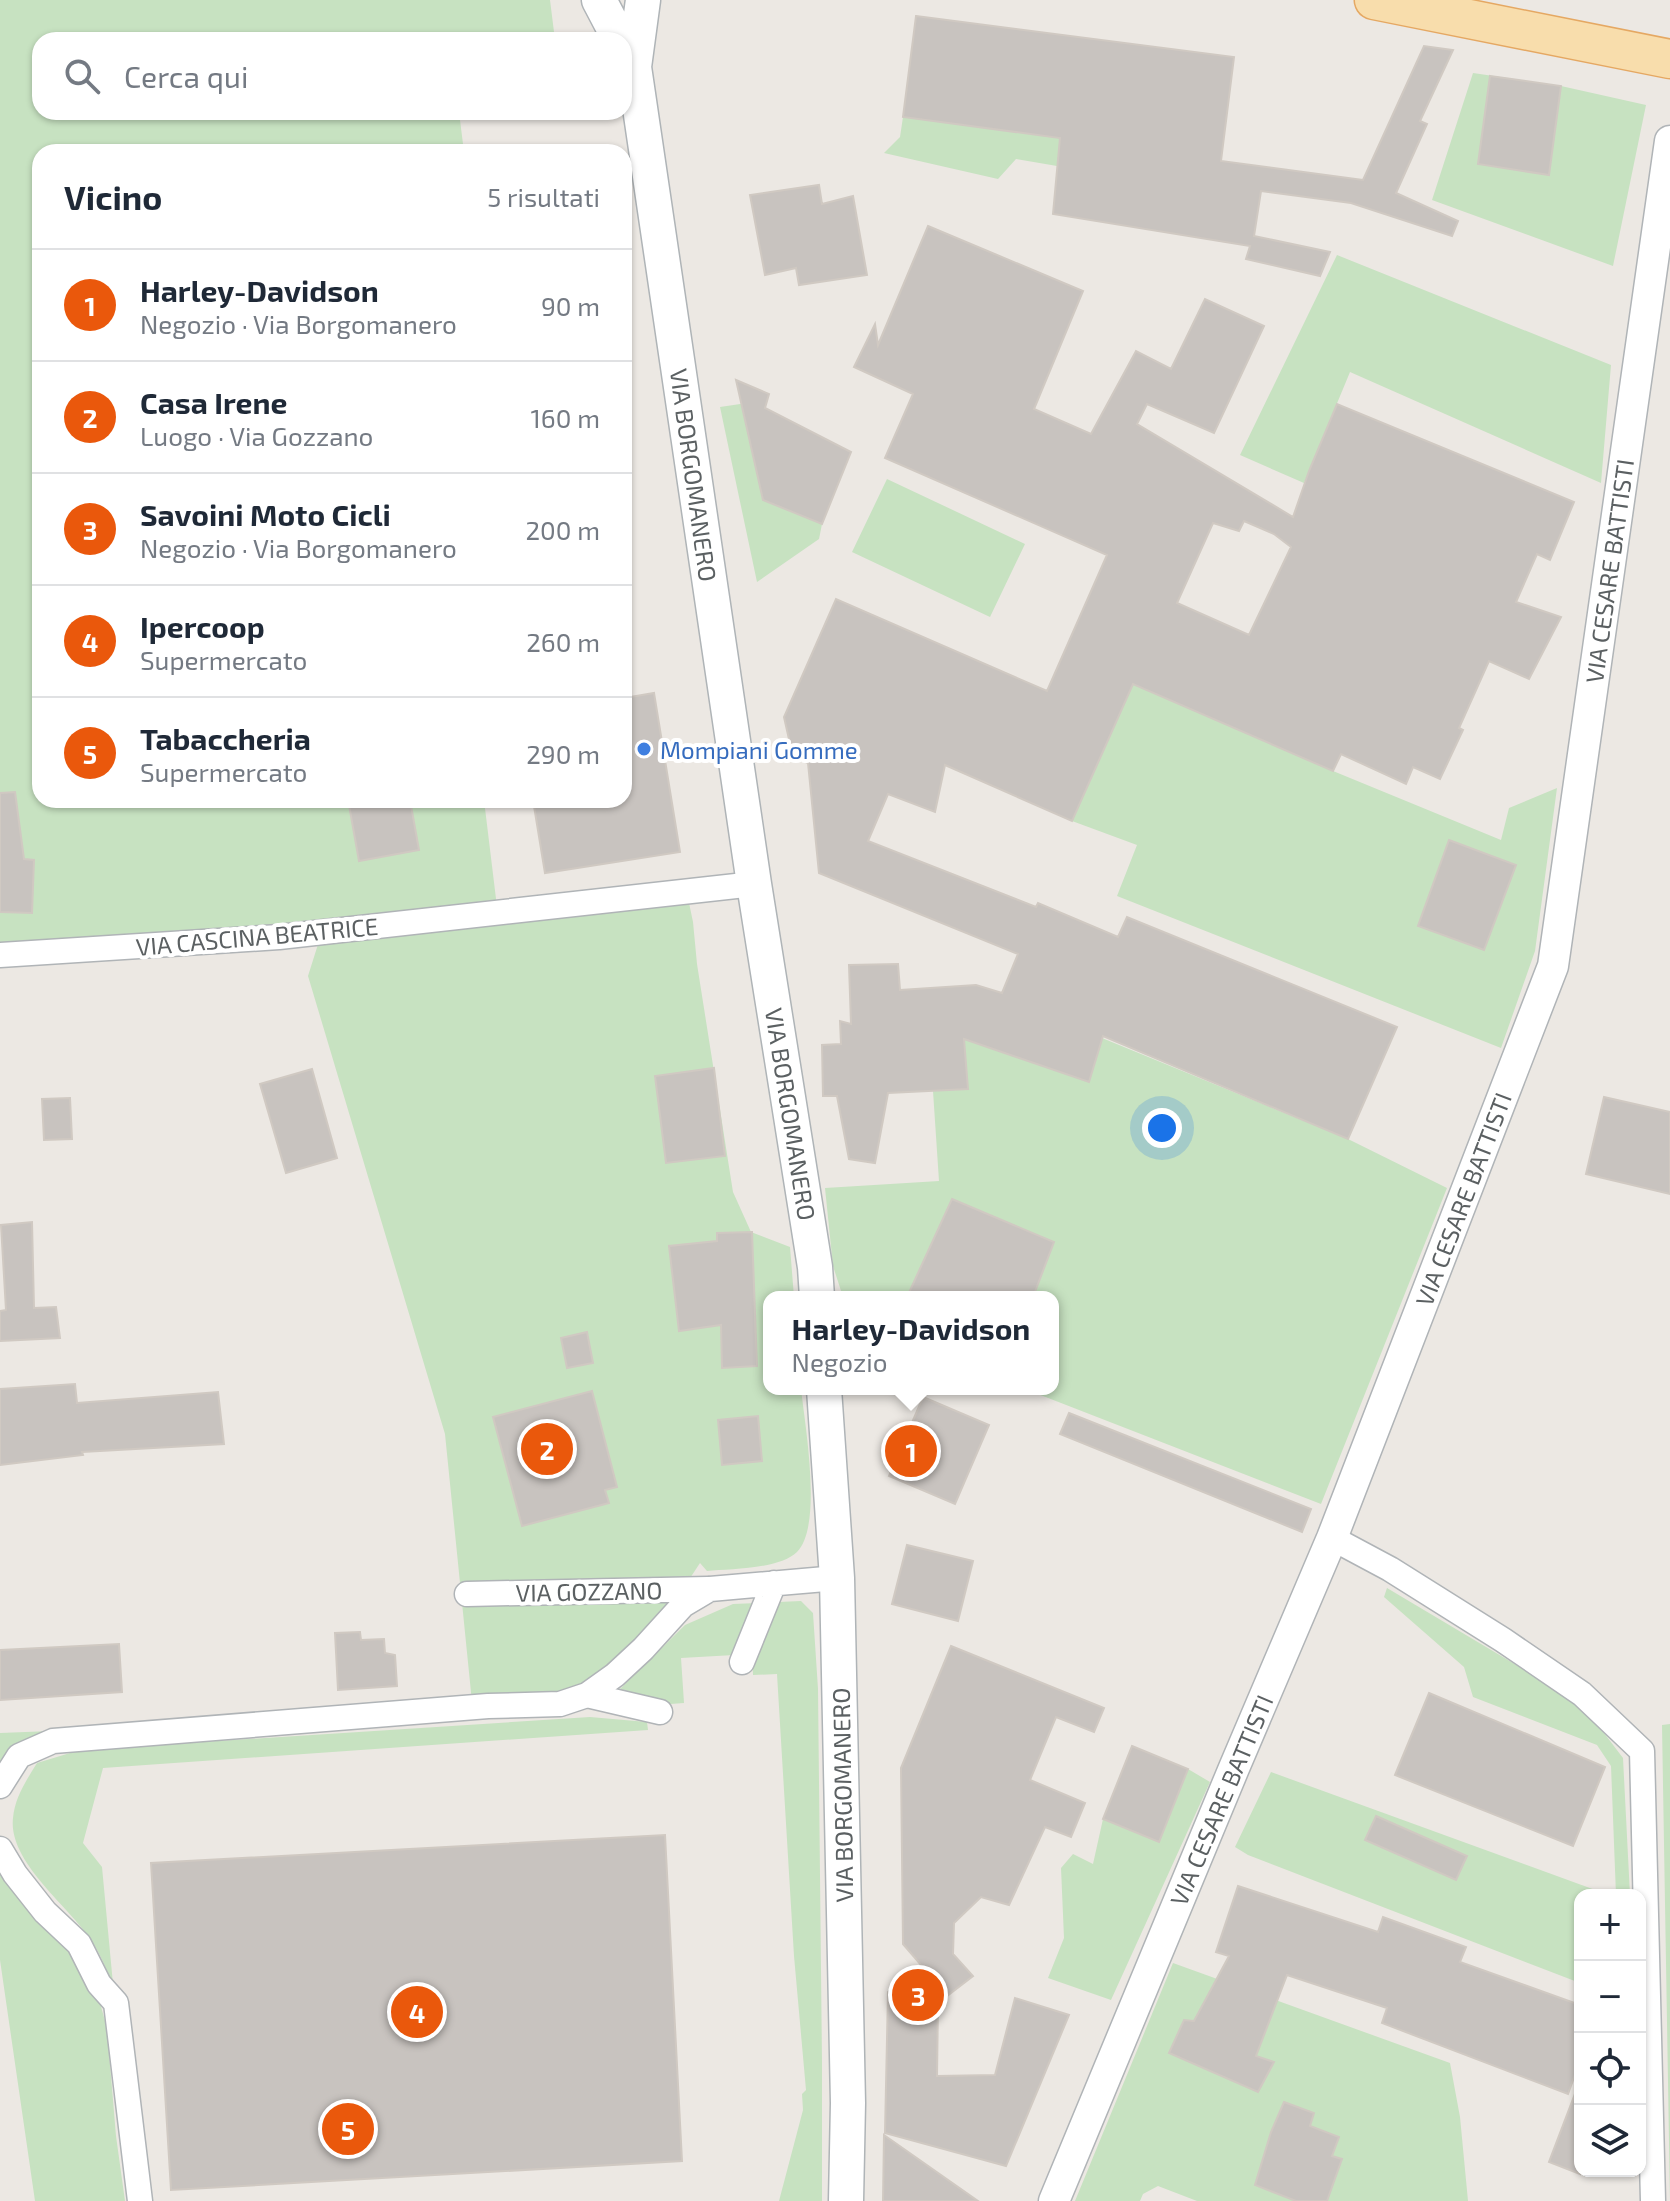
<!DOCTYPE html>
<html lang="it">
<meta charset="utf-8">
<style>
body{margin:0;font-family:"Exo 2",sans-serif;background:#f2f2f3;color:#1f2937}
.controls{position:absolute;right:24px;bottom:24px;display:grid;overflow:hidden;border-radius:16px;box-shadow:0 2px 6px #0004}
.controls button{width:72px;height:72px;display:grid;place-items:center;padding:0;border:0;border-bottom:2px solid #e0e1e3;background:#fff;color:#1f2937;font:40px sans-serif}
.you{position:absolute;left:1162px;top:1128px;width:28px;height:28px;margin:-20px;border:6px solid #fff;border-radius:50%;background:#1a73e8;box-shadow:0 0 0 12px #1a73e833}
.badge{display:grid;place-items:center;width:52px;height:52px;border-radius:50%;background:#ea580c;color:#fff;font-size:26px;font-weight:700}
.pin{position:absolute;translate:-50% -50%;border:4px solid #fff;box-shadow:0 2px 8px #0006}
.popup{position:absolute;left:763px;top:1291px;width:296px;height:104px;box-sizing:border-box;display:grid;place-content:center;border-radius:16px;background:#fff;filter:drop-shadow(0 2px 6px #0005);font-size:26px;white-space:nowrap;color:#747a83}
.popup b{font-size:30px;color:#1f2937}
.popup::after{content:'';position:absolute;left:50%;top:100%;margin-left:-16px;border:16px solid transparent;border-top-color:#fff}
.list{margin:0;padding:0;list-style:none}
h2{display:flex;justify-content:space-between;align-items:center;height:104px;margin:0;padding:0 32px;font-size:34px}
h2 small{font-size:26px;font-weight:400;color:#747a83}
.list li{display:grid;grid-template-columns:52px 1fr auto;gap:24px;align-items:center;box-sizing:border-box;height:112px;padding:0 32px;border-top:2px solid #e0e1e3}
.list b{display:block;font-size:30px;white-space:nowrap}
.list p{margin:0;font-size:26px;white-space:nowrap;color:#747a83}
.list em{font-size:26px;font-style:normal;color:#747a83}
.icon{flex:none;width:44px;height:44px;fill:none;stroke:currentColor;stroke-width:2;stroke-linecap:round;stroke-linejoin:round}
.map{position:relative;flex:none;width:1670px;height:2201px;overflow:hidden}
.search{position:absolute;background:#fff;box-shadow:0 2px 6px #0004;left:32px;top:32px;width:600px;height:88px;display:flex;align-items:center;gap:20px;box-sizing:border-box;padding:0 28px;border-radius:24px;color:#747a83;font-size:30px}
.panel{position:absolute;background:#fff;box-shadow:0 2px 6px #0004;left:32px;top:144px;width:600px;height:664px;border-radius:24px}
.map>svg:first-child{display:block}
.green{fill:#c7e2c1}
.building{fill:#c8c3bf;stroke:#d0c9c2;stroke-width:2;fill-rule:evenodd}
.lines{fill:none;stroke-linecap:round;stroke-linejoin:round}
.minor-casing{stroke:#b0b4b7;stroke-width:27}
.tertiary-casing{stroke:#b0b4b7;stroke-width:33}
.secondary-casing{stroke:#afb4b7;stroke-width:37}
.primary-casing{stroke:#e5a863;stroke-width:41}
.minor{stroke:#fff;stroke-width:24}
.tertiary{stroke:#fff;stroke-width:30}
.secondary{stroke:#fff;stroke-width:34}
.primary{stroke:#f8ddac;stroke-width:38}
.shop-dot{fill:#3f7fe0;stroke:#fff;stroke-width:3}
.labels{text-anchor:middle;dominant-baseline:central;stroke-width:8;stroke-linejoin:round;paint-order:stroke}
.street-label{font-size:24px;fill:#5b6062;stroke:#fff}
.shop-label{font-size:24px;fill:#366cbe;stroke:#fff;text-anchor:start}
</style>
<div class="map">
<svg width="1670" height="2201" viewBox="0 0 1670 2201">
<rect width="100%" height="100%" fill="#ece8e3"/>
<path class="green" d="M0 0H550L555 40H40V112H459L464 152H40V800H484L497 907 0 946Z
M1473 73 1561 86 1646 105 1613 266 1432 200Z
M903 117 1061 138 1057 166 1016 159 998 179 884 153 900 137Z
M1337 255 1611 365 1601 483 1350 372 1304 483 1240 455Z
M747 403V427L764 500 822 524 819 539 757 582 720 407Z
M887 479 1025 544 990 617 852 552Z
M1133 684 1333 771 1501 840 1509 808 1557 788 1535 951 1501 1048 1117 896 1137 845 1072 821Z
M688 898 693 922 697 964 733 1192 751 1232 790 1247 794 1297H769V1389H801C805 1425 823 1526 797 1552 780 1569 730 1569 707 1571L700 1563 671 1607 599 1675 573 1690 472 1702 445 1434 308 976 320 938Z
M1102 1038 1348 1139 1447 1188 1321 1504 1025 1389H1053V1297H843L833 1266 825 1188 939 1181 933 1091 968 1088 964 1039 1089 1082Z
M1387 1588 1528 1672 1588 1712 1623 1758 1630 1895H1616L1611 1766 1597 1745 1473 1697 1464 1667 1384 1597Z
M801 1601 813 1613 818 1689 822 2062V2201H779L803 2110 802 2094 806 2090 794 1956 777 1674 753 1675 752 1654 681 1658 684 1703 657 1705 614 1695 685 1625 733 1604Z
M590 1717 647 1722 648 1730 103 1768 83 1843 102 1867 113 1984C106 1969 100 1953 91 1940 69 1906 8 1862 13 1818 15 1797 26 1781 37 1763L80 1750Z
M1670 1724V2201L1662 1725Z
M51 1731 0 1767V1733Z
M1188 1769 1210 1782 1111 2000 1048 1978 1064 1938 1061 1868 1073 1854 1093 1864 1103 1819 1159 1841Z
M1271 1772 1609 1895H1580V1983L1248 1855 1235 1847Z
M0 1857 66 1946 100 2003 107 2028 116 2136 125 2201H35L0 1960Z
M1173 1963 1450 2063 1460 2117 1468 2201H1197L1158 2186 1143 2194 1140 2201H1075Z"/>
<path class="building" d="M916 16 1234 57 1221 161 1363 180 1424 46 1453 50 1420 121 1427 124 1396 193 1458 221 1452 236 1351 203 1261 191 1254 236 1330 252 1320 276 1246 259 1250 246 1053 214 1060 138 903 117Z
M1490 76 1561 86 1549 175 1478 164Z
M819 185 822 204 853 196 867 275 799 285 796 268 765 275 750 195Z
M928 226 1083 291 1034 409 1091 434 1136 351 1171 369 1205 299 1264 326 1214 433 1147 404 1137 424 1293 517 1309 471 1337 404 1574 502 1550 560 1537 554 1516 602 1561 617 1529 679 1489 661 1459 728 1463 730 1440 779 1413 767 1406 784 1341 754 1333 771 1133 684 1072 821 945 765 935 812 888 794 868 841 1036 907 1038 903 1118 937 1127 917 1397 1027 1348 1139 1103 1036 1089 1082 964 1039 968 1089 888 1093 875 1163 849 1159 837 1096H823L822 1045 841 1044 840 1021 851 1024 849 965 898 964 900 990 976 985 1002 993 1018 954 819 873 808 763 793 757 784 717 836 599 1047 691 1107 555 885 458 913 394 854 367 875 324 878 345ZM1244 521 1274 534 1291 547 1249 635 1177 603 1213 523 1239 531Z
M736 380 769 394 765 408 851 452 822 524 763 500Z
M654 693 680 852 545 873 533 800H624V698Z
M15 792 24 859 34 860 32 913 0 912V793Z
M377 800H410L419 850 359 861 349 805Z
M1449 840 1516 865 1484 950 1418 926Z
M714 1068 725 1156 666 1163 655 1076Z
M312 1069 337 1158 286 1173 260 1084Z
M1604 1097 1670 1112V1194L1586 1174Z
M70 1098 72 1139 44 1140 42 1099Z
M952 1199 1054 1242 1033 1297H907Z
M32 1222 34 1308 56 1307 60 1338 0 1341V1311L6 1310 1 1225Z
M752 1232 757 1366 722 1368 721 1325 679 1331 669 1246 717 1241V1233Z
M587 1332 593 1363 567 1368 561 1338Z
M75 1384 77 1403 218 1392 224 1444 82 1452 83 1455 0 1465V1389Z
M592 1391 617 1487 605 1490 609 1503 522 1526 493 1417Z
M923 1397 989 1425 955 1504 889 1476Z
M1069 1413 1311 1509 1302 1532 1060 1434Z
M758 1416 762 1461 722 1465 718 1420Z
M907 1545 973 1561 958 1621 892 1604Z
M360 1632 361 1640 384 1639 385 1653 395 1655 397 1686 338 1690 335 1633Z
M119 1644 122 1692 0 1700V1650Z
M951 1646 1104 1708 1094 1732 1056 1717 1030 1780 1085 1803 1071 1837 1045 1827 1009 1905 981 1897 954 1923 953 1954 973 1976 938 2003 937 2076 995 2075 1015 1998 1069 2015 1006 2166 885 2133 888 1992 922 1966 903 1944 901 1768Z
M1429 1693 1605 1767 1573 1846 1395 1775Z
M1132 1746 1188 1769 1159 1842 1103 1819Z
M1376 1816 1467 1856 1456 1880 1365 1840Z
M665 1835 682 2161 171 2190 151 1863Z
M1238 1886 1378 1932 1383 1917 1466 1947 1460 1962 1580 2005V2061L1568 2094 1382 2023 1387 2008 1287 1975 1256 2056 1274 2062 1258 2092 1169 2053 1184 2020 1194 2021 1229 1956 1216 1952Z
M1578 2086 1580 2087V2174L1549 2162Z
M1284 2102 1314 2113 1310 2126 1339 2137 1332 2156 1342 2159 1327 2201H1296L1255 2185 1271 2132Z
M884 2135 978 2201H883Z"/>
<g class="lines">
<defs>
<path id="minor" d="M0 955 279 937 754 884
M1332 1538 1390 1569 1503 1640 1582 1694 1642 1751 1653 2201
M467 1594 708 1589
M742 1662 774 1583
M587 1695 660 1712
M0 1786 19 1756 53 1741 488 1706 560 1704 587 1695 615 1675 643 1649 683 1605 710 1589 837 1578
M0 1849 15 1874 45 1912 79 1944 99 1984 116 2003 140 2201"/>
<path id="tertiary" d="M1054 2201 1234 1768 1332 1538 1553 966 1670 141"/>
<path id="secondary" d="M599 0 620 40
M643 0 634 67 754 884 815 1267 817 1297
M824 1389 837 1578 848 2103 846 2201"/>
<path id="primary" d="M1374 0 1670 59"/>
</defs>
<use href="#minor" class="minor-casing"/>
<use href="#tertiary" class="tertiary-casing"/>
<use href="#secondary" class="secondary-casing"/>
<use href="#primary" class="primary-casing"/>
<use href="#minor" class="minor"/>
<use href="#tertiary" class="tertiary"/>
<use href="#secondary" class="secondary"/>
<use href="#primary" class="primary"/>
</g>
<circle class="shop-dot" cx="644" cy="749" r="8"/>
<g class="labels">
<g class="street-label">
<text transform="translate(694 475) rotate(82)">VIA BORGOMANERO</text>
<text transform="translate(1609 571) rotate(-82)">VIA CESARE BATTISTI</text>
<text transform="translate(257 936) rotate(-5)">VIA CASCINA BEATRICE</text>
<text transform="translate(791 1114) rotate(81)">VIA BORGOMANERO</text>
<text transform="translate(1463 1199) rotate(-69)">VIA CESARE BATTISTI</text>
<text transform="translate(589 1591) rotate(-1)">VIA GOZZANO</text>
<text transform="translate(842 1795) rotate(-91)">VIA BORGOMANERO</text>
<text transform="translate(1221 1800) rotate(-67)">VIA CESARE BATTISTI</text>
</g>
<g class="shop-label">
<text x="660" y="749">Mompiani Gomme</text>
</g>
</g>
</svg>
<div class="controls">
<button>+</button>
<button>−</button>
<button><svg class="icon" aria-label="locate" viewBox="0 0 24 24"><circle cx="12" cy="12" r="6"/><path d="M12 2v4M12 18v4M2 12h4M18 12h4"/></svg></button>
<button><svg class="icon" aria-label="layers" viewBox="0 0 24 24"><path d="M12 4l9 5-9 5-9-5zM3 14l9 5 9-5"/></svg></button>
</div>
<div class="you"></div>
<div class="pin badge" style="left:911px;top:1451px">1</div>
<div class="popup"><b>Harley-Davidson</b>Negozio</div>
<div class="pin badge" style="left:547px;top:1449px">2</div>
<div class="pin badge" style="left:918px;top:1995px">3</div>
<div class="pin badge" style="left:417px;top:2012px">4</div>
<div class="pin badge" style="left:348px;top:2129px">5</div>
<div class="search"><svg class="icon" aria-label="search" viewBox="0 0 24 24"><circle cx="10" cy="10" r="6"/><path d="M15 15l6 6"/></svg>Cerca qui</div>
<section class="panel">
<h2>Vicino<small>5 risultati</small></h2>
<ul class="list">
<li><span class="badge">1</span><div><b>Harley-Davidson</b><p>Negozio · Via Borgomanero</p></div><em>90 m</em></li>
<li><span class="badge">2</span><div><b>Casa Irene</b><p>Luogo · Via Gozzano</p></div><em>160 m</em></li>
<li><span class="badge">3</span><div><b>Savoini Moto Cicli</b><p>Negozio · Via Borgomanero</p></div><em>200 m</em></li>
<li><span class="badge">4</span><div><b>Ipercoop</b><p>Supermercato</p></div><em>260 m</em></li>
<li><span class="badge">5</span><div><b>Tabaccheria</b><p>Supermercato</p></div><em>290 m</em></li>
</ul>
</section>
</div>
